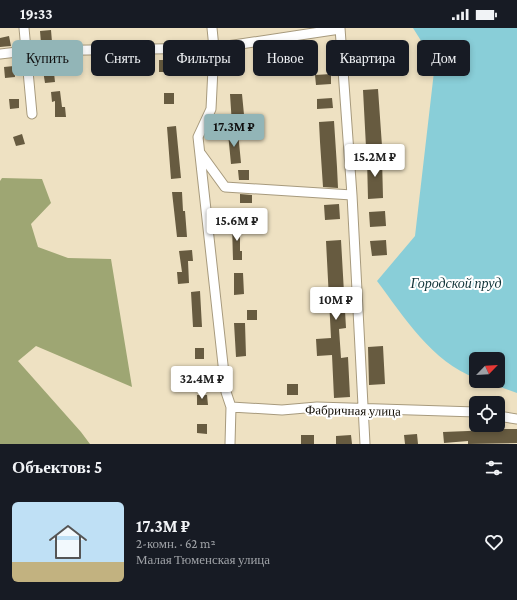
<!DOCTYPE html>
<html lang="ru">
<head>
<meta charset="utf-8">
<style>
	body { margin:0; font-family:"Crimson Pro",serif; background:#242831; color:#f1f3f6; height:100vh; display:flex; flex-direction:column; font-size:15px; white-space:nowrap }
	* { box-sizing:border-box; margin:0 }
	p { font-size:13px; color:#9ea1a6 }
	.icon { flex:none; width:22px; height:22px; fill:none; stroke:currentColor; stroke-width:2; stroke-linecap:round; stroke-linejoin:round }
	.map { position:relative; height:416px; overflow:hidden }
	.details { display:flex; flex-direction:column; background:#171b24; flex:1 }
	.details>* { flex:none }
	.banner { position:absolute; left:12px; top:12px; width:493px; height:36px; display:flex; gap:8px }
	.needle { width:26px; rotate:65deg }
	.buttons { position:absolute; left:469px; top:324px; display:grid; gap:8px }
	.buttons a { display:grid; place-items:center; width:36px; height:36px; border-radius:6px; background:#171b24; box-shadow:0 2px 6px #0003; font-size:20px }
	.price { position:absolute; translate:-50% -34px; padding:0 9px; border-radius:4px; background:#fff; color:#222; font-size:13px; line-height:26px; filter:drop-shadow(0 1px 2px #0008) }
	.price::after { content:''; position:absolute; left:50%; top:24px; width:12px; height:9px; margin-left:-6px; background:inherit; clip-path:polygon(0 0,100% 0,50% 100%) }
	.price.selected { background:#92b5b7; color:#111 }
	ul { padding:0; list-style:none }
	li { display:flex; align-items:center; gap:12px; height:100px; padding:0 12px }
	li span { display:grid; place-items:center; flex:none; width:112px; height:80px; border-radius:6px; color:#555 }
	li>.icon { margin-inline-start:auto }
	span .icon { width:48px; height:48px; fill:#fffc; stroke-width:1 }
	li b { font-size:17px }
	h2 { display:flex; justify-content:space-between; align-items:center; height:48px; padding:0 12px; font-size:17px }
	.pill { padding:0 14px; border-radius:6px; background:#171b24; box-shadow:0 2px 6px #0003; font-size:14px; line-height:36px }
	.pill.selected { background:#92b5b7; color:#111 }
	.status { display:flex; justify-content:space-between; align-items:center; height:28px; padding:0 20px; background:#171b24; direction:ltr }
	.status svg { height:11px; fill:currentColor }
	.map>svg:first-child { display:block }
	.forest { fill:#9ea673 }
	.water { fill:#89ced8 }
	.building { fill:#675b40 }
	.lines { fill:none; stroke-linecap:round; stroke-linejoin:round }
	.minor-casing { stroke:#a79a7d; stroke-width:11 }
	.minor { stroke:#fff; stroke-width:9 }
	.labels { text-anchor:middle; stroke-width:4; stroke-linejoin:round; paint-order:stroke }
	.street-label { font-size:13px; fill:#120d04; stroke:#fff }
	.water-label { font-size:14px; font-style:italic; fill:#113439; stroke:#fff }
</style>
</head>
<body>
<div class="status"><b>19:33</b><svg viewBox="0 0 49 12"><path d="M0 12V9h3v3zM5 12V6h3v6zM10 12V3h3v9zM15 12V0h3v12zM26 1h20v11H26zM47 4h2v5h-2z"/></svg></div>
<div class="map">
<svg width="517" height="416" viewBox="0 0 517 416">
	<rect width="100%" height="100%" fill="#eee1c2"/>
	<!-- forest -->
	<path class="forest" d="M2,150l40,1 9,24 -20,21 7,23 30,11 43,1 21,128 -96,-41 -18,15 63,71 9,12h-90v-263z"/>
	<!-- water -->
	<path class="water" d="M413,0h104v365l-33,-12h14v-22h-22v19c-44,-16 -72,-61 -99,-97l38,-45 20,-173z"/>
	<!-- building -->
	<path class="building" d="M51,2l1,12 -11,1 -1,-12z
		M9,8l2,10 -11,1v-9z
		M374,13l2,31 -15,1 -3,-31z
		M106,28h10v9h-10z
		M130,28h9v8l-9,1z
		M50,29l1,16h3l1,9 -10,1 -4,-25z
		M225,31h12l1,13 -12,1z
		M159,32h11v12h-11z
		M14,38l1,11 -10,1 -1,-11z
		M331,46v10l-15,1 -1,-10z
		M378,61l4,57 -16,1 -3,-57z
		M60,63l2,16h3l1,10h-11v-16l-3,1 -1,-10z
		M164,65h10v11h-10z
		M230,66h12l3,31h-13z
		M332,70l1,10 -16,1v-10z
		M9,71h10v9l-9,1z
		M334,93l3,46 1,21 -15,-1 -3,-45 -1,-20z
		M176,98l5,52 -10,1 -4,-52z
		M238,104l3,31 -10,1 -3,-31z
		M22,106l3,10 -9,2 -3,-9z
		M382,130l1,40 -15,1 -1,-40z
		M238,142h11v10h-10z
		M172,164h10l1,19h2l2,26h-10z
		M240,166l12,1v8h-12z
		M339,176l1,15 -15,1 -1,-15z
		M385,183l1,15 -16,1 -1,-15z
		M232,197h11v9h-3v17h2v9h-9z
		M341,212l5,88 -7,1 2,29 7,-1 2,40 -16,1 -2,-43 -15,1 -1,-17 15,-1 -5,-97z
		M386,212l1,15 -15,1 -2,-15z
		M192,222l1,11h-5l1,22 -11,1 -1,-12h5l-3,-21z
		M234,245h9l1,21 -10,1z
		M200,263l2,36h-9l-2,-35z
		M247,282h10v10h-10z
		M234,295h11l1,33 -10,1z
		M383,318l2,38 -16,1 -1,-38z
		M195,320h9v11h-9z
		M195,343h10v11l-10,-1z
		M287,356h11v11h-11z
		M197,367h10l1,10h-11z
		M197,396h10v10l-10,-1z
		M493,401h24v14l-49,1v-3l-24,2 -1,-11 50,-2z
		M417,406l1,10h-13l-1,-9z
		M301,407h13v9h-13z
		M351,407l1,9h-16v-8z"/>
	<g class="lines">
		<defs>
			<path id="minor" d="M24,0l8,86
				M212,0l2,20 -3,61 -13,28 28,255 5,15 -1,37
				M340,0l12,167 13,249
				M0,26l26,-3 188,-3 126,-19
				M201,126l24,33 127,8
				M231,379l51,3 35,-3 159,5
				M498,388l19,3"/>
		</defs>
		<!-- minor casing -->
		<use href="#minor" class="minor-casing"/>
		<!-- minor -->
		<use href="#minor" class="minor"/>
	</g>
	<g class="labels">
		<!-- street labels -->
		<g class="street-label">
			<text transform="translate(353 382) rotate(1)" y="5">Фабричная улица</text>
		</g>
		<!-- water labels -->
		<g class="water-label">
			<text x="456" y="260">Городской пруд</text>
		</g>
	</g>
</svg>
<div class="buttons">
<a><svg class="needle" viewBox="-14 -14 28 28"><path d="M0-13l5 13h-10z" fill="#e53935"/><path d="M0 13l5-13h-10z" fill="#9ea1a6"/></svg></a>
<a><svg class="icon" aria-label="locate" viewBox="0 0 24 24"><circle cx="12" cy="12" r="6"/><path d="M12 2v4M12 18v4M2 12h4M18 12h4"/></svg></a>
</div>
<b class="price selected" style="left:234px;top:120px">17.3M ₽</b>
<b class="price" style="left:375px;top:150px">15.2M ₽</b>
<b class="price" style="left:237px;top:214px">15.6M ₽</b>
<b class="price" style="left:336px;top:293px">10M ₽</b>
<b class="price" style="left:202px;top:372px">32.4M ₽</b>
<div class="banner">
<a class="pill selected">Купить</a>
<a class="pill">Снять</a>
<a class="pill">Фильтры</a>
<a class="pill">Новое</a>
<a class="pill">Квартира</a>
<a class="pill">Дом</a>
</div>
</div>
<section class="details">
<h2>Объектов: 5<svg class="icon" aria-label="filters" viewBox="0 0 24 24"><path d="M4 7h16M4 17h16"/><circle cx="9" cy="7" r="2"/><circle cx="15" cy="17" r="2"/></svg></h2>
<ul>
<li><span style="background:linear-gradient(#bfe0f5 75%,#c2b280 0)"><svg class="icon" aria-label="home" viewBox="0 0 24 24"><path d="M3 11l9-7 9 7M6 9v11h12V9"/></svg></span><div><b>17.3M ₽</b><p>2-комн. · 62 m²</p><p>Малая Тюменская улица</p></div><svg class="icon" aria-label="heart" viewBox="0 0 24 24"><path d="M12 20l-8-8c-3-5 5-10 8-4 3-6 11-1 8 4z"/></svg></li>
</ul>
</section>
</body>
</html>
